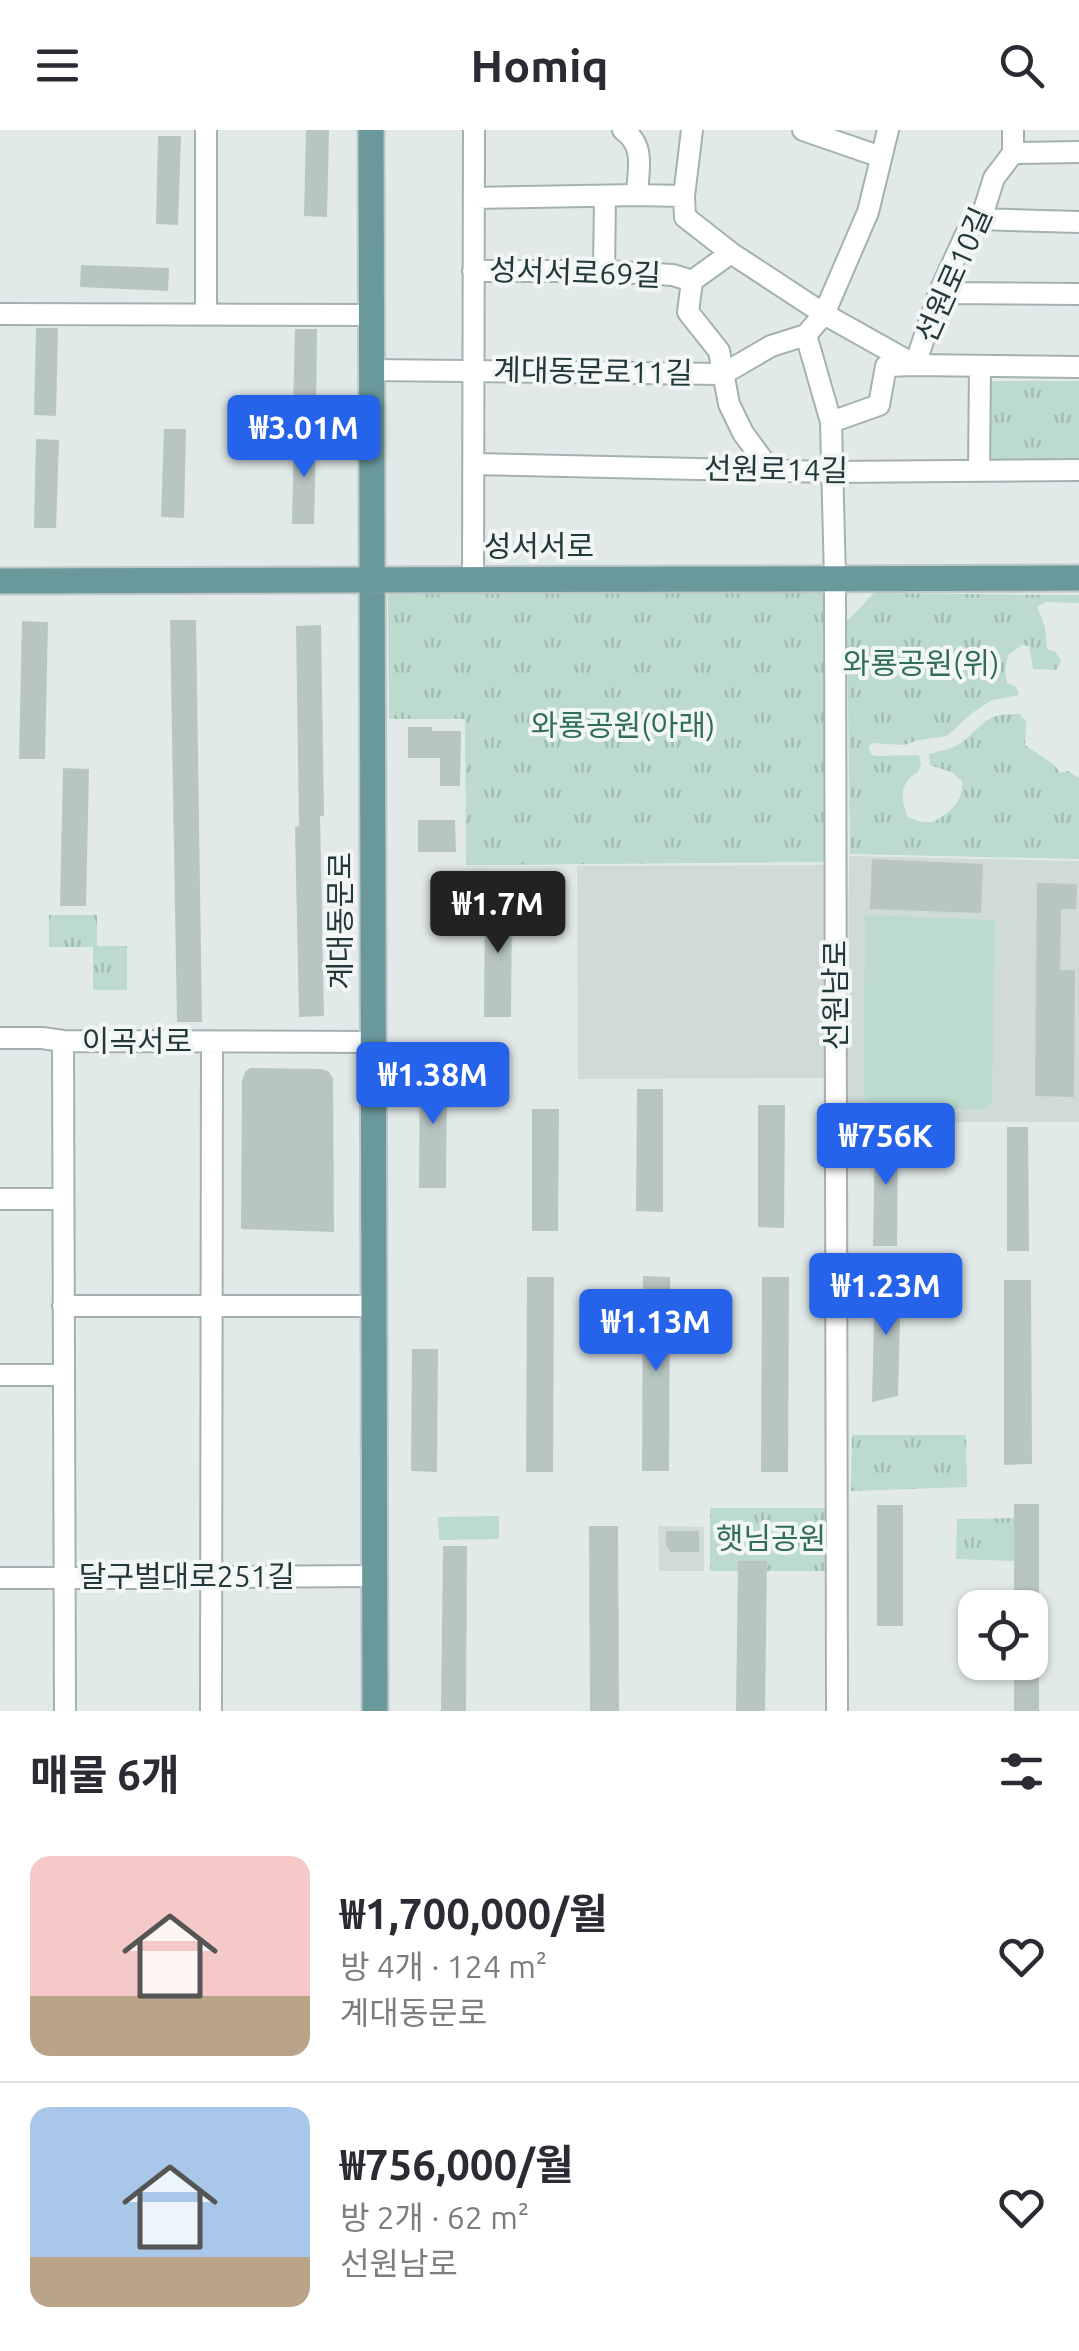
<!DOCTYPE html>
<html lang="ko">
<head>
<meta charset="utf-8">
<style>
	body { margin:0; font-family:Ubuntu,"Noto Sans KR",sans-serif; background:#f2f2f3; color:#2b2b33; height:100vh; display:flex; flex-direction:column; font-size:38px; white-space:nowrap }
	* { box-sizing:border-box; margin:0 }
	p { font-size:32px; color:#7c7c81 }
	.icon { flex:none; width:55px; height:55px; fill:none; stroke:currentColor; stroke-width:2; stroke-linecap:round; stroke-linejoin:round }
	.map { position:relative; height:1581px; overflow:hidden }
	.side { display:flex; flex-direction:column; background:#fff; flex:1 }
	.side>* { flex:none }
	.tools { position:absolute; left:958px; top:1460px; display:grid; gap:20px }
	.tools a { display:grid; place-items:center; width:90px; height:90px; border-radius:20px; background:#fff; box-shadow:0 2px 8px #0004; font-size:50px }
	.price { position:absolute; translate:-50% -85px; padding:0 22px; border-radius:10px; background:#2563eb; color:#fff; font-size:32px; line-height:65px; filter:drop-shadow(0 2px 5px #0008) }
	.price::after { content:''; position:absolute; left:50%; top:60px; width:30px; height:22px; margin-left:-15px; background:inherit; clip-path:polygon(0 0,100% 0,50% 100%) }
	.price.current { background:#222; color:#fff }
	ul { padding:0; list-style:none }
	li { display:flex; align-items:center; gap:30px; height:250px; padding:0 30px }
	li+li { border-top:2px solid #e1e1e2 }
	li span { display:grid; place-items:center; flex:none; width:280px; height:200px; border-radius:20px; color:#555 }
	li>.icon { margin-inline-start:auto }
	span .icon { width:120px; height:120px; fill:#fffc; stroke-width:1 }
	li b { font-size:42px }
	h2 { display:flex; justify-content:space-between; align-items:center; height:120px; padding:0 30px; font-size:42px }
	header { display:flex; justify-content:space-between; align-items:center; height:130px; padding:0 30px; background:#fff; font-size:45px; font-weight:700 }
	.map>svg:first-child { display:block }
	.built { fill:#d0dad9 }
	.park { fill:url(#park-tufts) }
	.garden { fill:#bcdace }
	.building { fill:#b7c5c3 }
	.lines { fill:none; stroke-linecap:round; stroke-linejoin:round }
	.minor-casing { stroke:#a4b1b1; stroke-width:24 }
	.major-casing { stroke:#c1c7c8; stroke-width:29 }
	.minor { stroke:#fff; stroke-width:20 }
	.major { stroke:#6a999c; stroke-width:25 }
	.labels { text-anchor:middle; stroke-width:8; stroke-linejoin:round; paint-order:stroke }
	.street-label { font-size:30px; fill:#23383a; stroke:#f2f7f6 }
	.park-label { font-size:30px; fill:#316d5c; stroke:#f2f7f6 }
</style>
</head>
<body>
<header><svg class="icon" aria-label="menu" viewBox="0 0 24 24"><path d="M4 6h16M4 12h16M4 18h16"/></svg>Homiq<svg class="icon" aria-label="search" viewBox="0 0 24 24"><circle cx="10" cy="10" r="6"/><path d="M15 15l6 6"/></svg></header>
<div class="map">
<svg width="1079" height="1581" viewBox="0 0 1079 1581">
	<defs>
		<pattern id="park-tufts" width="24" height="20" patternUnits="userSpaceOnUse" patternTransform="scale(2.5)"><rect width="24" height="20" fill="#bcdace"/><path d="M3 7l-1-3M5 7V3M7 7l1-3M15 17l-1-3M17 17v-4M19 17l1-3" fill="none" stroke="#a1bcb2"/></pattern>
	</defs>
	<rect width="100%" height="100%" fill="#e1eae9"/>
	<!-- built -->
	<path class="built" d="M849,726l230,5v261h-231z
		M827,735l1,213 -250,1 -1,-213z
		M658,1396l46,1v44h-45z"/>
	<!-- park -->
	<path class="park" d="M985,251h94v80h-94z
		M826,454l2,278 -362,3 -1,-146h-76l-1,-125z
		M874,463l205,2v8l-33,-1 -9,5 8,20 2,22 9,3 5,9 -5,9 -23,-1 -4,-23 -7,-1 -14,10 -3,14 2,14 9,4 3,8 -27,5 -20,13 -25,23 -28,4 -15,5 -33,-2 -2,5 2,7 6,1 42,-1 2,9 -3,8c-19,11 -18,26 -10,45l13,5h12c16,-8 31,-21 29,-41l-11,-9 -21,-7 -1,-11c10,-3 24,-5 32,-11 25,-19 22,-30 59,-29l6,8 -1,23 28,19 7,9 8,-2 11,7v81l-229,-5 -3,-233z
		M49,785h48v31h30v44h-34v-43h-44z
		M852,1305h114l1,52 -116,4z
		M710,1378h122v63h-122z
		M1015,1388l-1,43 -58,-2 1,-40z"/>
	<!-- garden -->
	<path class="garden" d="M865,785l130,5 -3,183 -9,6 -110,-1 -9,-11z
		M499,1386v23l-60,1 -1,-23z"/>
	<!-- building -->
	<path class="building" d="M306,0h23l-2,87 -23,-1z
		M158,6h23l-3,89 -22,-1z
		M81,135l88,3 -1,23 -88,-4z
		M36,198h22l-2,88 -22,-1z
		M295,199h22l-1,81 -23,-1z
		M164,299h22l-2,89 -23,-1z
		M294,305l22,1 -2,88h-22z
		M36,309l23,1 -3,88h-22z
		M170,490h26l6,402h-25z
		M22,491l26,1 -3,137h-26z
		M321,495l3,191h-4l4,200 -25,1 -4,-190 4,-1 -3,-200z
		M408,597h24v4h29l-1,55h-20v-28h-32z
		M63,638l26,1 -3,137h-26z
		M418,690h37l1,32h-38z
		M872,729l111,5 -2,49 -111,-4z
		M1037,753l40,1 -1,25h-15l-1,61h15l-1,127 -39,-1z
		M485,764h27l-1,123h-27z
		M420,936h27l-1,122h-27z
		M250,938l72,1 6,2 5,7 1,154 -93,-3 1,-148 3,-9z
		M637,959h26v123l-27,-1z
		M758,975h27l-1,123 -26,-1z
		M532,979h27l-1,122h-26z
		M1007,997h21l1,124h-22z
		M875,999l23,1 -1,116h-24z
		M643,1146l27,1 -1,194h-27z
		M875,1146l26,1 -3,119 -26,6z
		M527,1147h27l-1,195h-27z
		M762,1147h27l-1,195h-27z
		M1004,1150h27l1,184 -28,1z
		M412,1219h26l-1,123 -26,-1z
		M1014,1374h25v104h-25z
		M877,1375h26v121h-26z
		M589,1396h29l1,185h-29z
		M666,1401h33v21h-29l-4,-7z
		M443,1416h24l-1,165h-25z
		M738,1431h29l-2,150h-29z
		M1014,1532h25v49h-25z"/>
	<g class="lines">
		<defs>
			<path id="minor" d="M206,0v184
				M623,0c23,16 15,39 14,65
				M692,0l-8,66 1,21 46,36 93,61 91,51 164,2
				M803,0l78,27
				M1013,23l66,-1
				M474,68l163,-3 47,1
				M977,89l102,3
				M473,141h131l69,4 19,6
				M604,141l1,-74
				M692,151l-4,31 31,39 10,53 14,29 28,38
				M692,151l39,-28
				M939,163l140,1
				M0,184l371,1
				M371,240l352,4 48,-28 35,-11
				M831,292l48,-17 7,-39 29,-1 24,-72 28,-61 16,-19 11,-35 19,-25v-23
				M474,334l358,8 247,-2
				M979,341l1,-105
				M473,450l1,-450
				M0,908h42l21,3 311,1
				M63,911l2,670
				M0,1069h63
				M63,1176h311
				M0,1245h63
				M0,1448l375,-2
				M211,1581l1,-669
				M837,1581l-2,-1132 -4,-157 -25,-87 18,-21 44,-102 20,-82"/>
			<path id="major" d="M371,0l4,1581
				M0,451l1079,-3"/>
		</defs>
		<!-- minor casing -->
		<use href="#minor" class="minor-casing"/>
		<!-- major casing -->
		<use href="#major" class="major-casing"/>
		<!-- minor -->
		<use href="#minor" class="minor"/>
		<!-- major -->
		<use href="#major" class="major"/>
	</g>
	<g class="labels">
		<!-- street labels -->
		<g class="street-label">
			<text transform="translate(575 143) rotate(2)" y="10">성서서로69길</text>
			<text transform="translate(954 145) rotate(-66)" y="10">선원로10길</text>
			<text transform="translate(593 242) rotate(1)" y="10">계대동문로11길</text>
			<text transform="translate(776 340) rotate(1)" y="10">선원로14길</text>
			<text x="539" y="427">성서서로</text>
			<text transform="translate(341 791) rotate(-90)" y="10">계대동문로</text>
			<text transform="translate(836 865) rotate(-90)" y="10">선원남로</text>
			<text x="137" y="922">이곡서로</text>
			<text x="187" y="1457">달구벌대로251길</text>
		</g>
		<!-- park labels -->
		<g class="park-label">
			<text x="921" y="544">와룡공원(위)</text>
			<text x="623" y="606">와룡공원(아래)</text>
			<text x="771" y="1419">햇님공원</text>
		</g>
	</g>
</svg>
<div class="tools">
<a><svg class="icon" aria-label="locate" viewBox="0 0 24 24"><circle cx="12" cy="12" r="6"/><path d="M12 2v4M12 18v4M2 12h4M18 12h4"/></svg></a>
</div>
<b class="price" style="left:304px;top:350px">₩3.01M</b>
<b class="price current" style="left:498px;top:826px">₩1.7M</b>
<b class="price" style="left:433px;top:997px">₩1.38M</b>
<b class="price" style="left:886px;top:1058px">₩756K</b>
<b class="price" style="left:886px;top:1208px">₩1.23M</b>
<b class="price" style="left:656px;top:1244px">₩1.13M</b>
</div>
<section class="side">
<h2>매물 6개<svg class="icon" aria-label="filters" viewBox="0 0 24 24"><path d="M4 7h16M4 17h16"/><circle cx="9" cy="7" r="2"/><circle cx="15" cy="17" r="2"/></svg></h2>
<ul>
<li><span style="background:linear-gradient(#f6c9c9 70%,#b9a48a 0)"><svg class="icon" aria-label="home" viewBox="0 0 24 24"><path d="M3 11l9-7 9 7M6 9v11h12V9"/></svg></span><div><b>₩1,700,000/월</b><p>방 4개 · 124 m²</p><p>계대동문로</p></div><svg class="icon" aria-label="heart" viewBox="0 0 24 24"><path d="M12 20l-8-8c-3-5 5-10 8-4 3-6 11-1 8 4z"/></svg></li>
<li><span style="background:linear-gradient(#a9c7e8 75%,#b9a48a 0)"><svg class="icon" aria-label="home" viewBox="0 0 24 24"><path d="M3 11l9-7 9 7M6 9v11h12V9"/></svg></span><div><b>₩756,000/월</b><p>방 2개 · 62 m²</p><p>선원남로</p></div><svg class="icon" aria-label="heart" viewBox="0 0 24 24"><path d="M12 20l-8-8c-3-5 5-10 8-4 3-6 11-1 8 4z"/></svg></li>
</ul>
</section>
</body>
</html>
